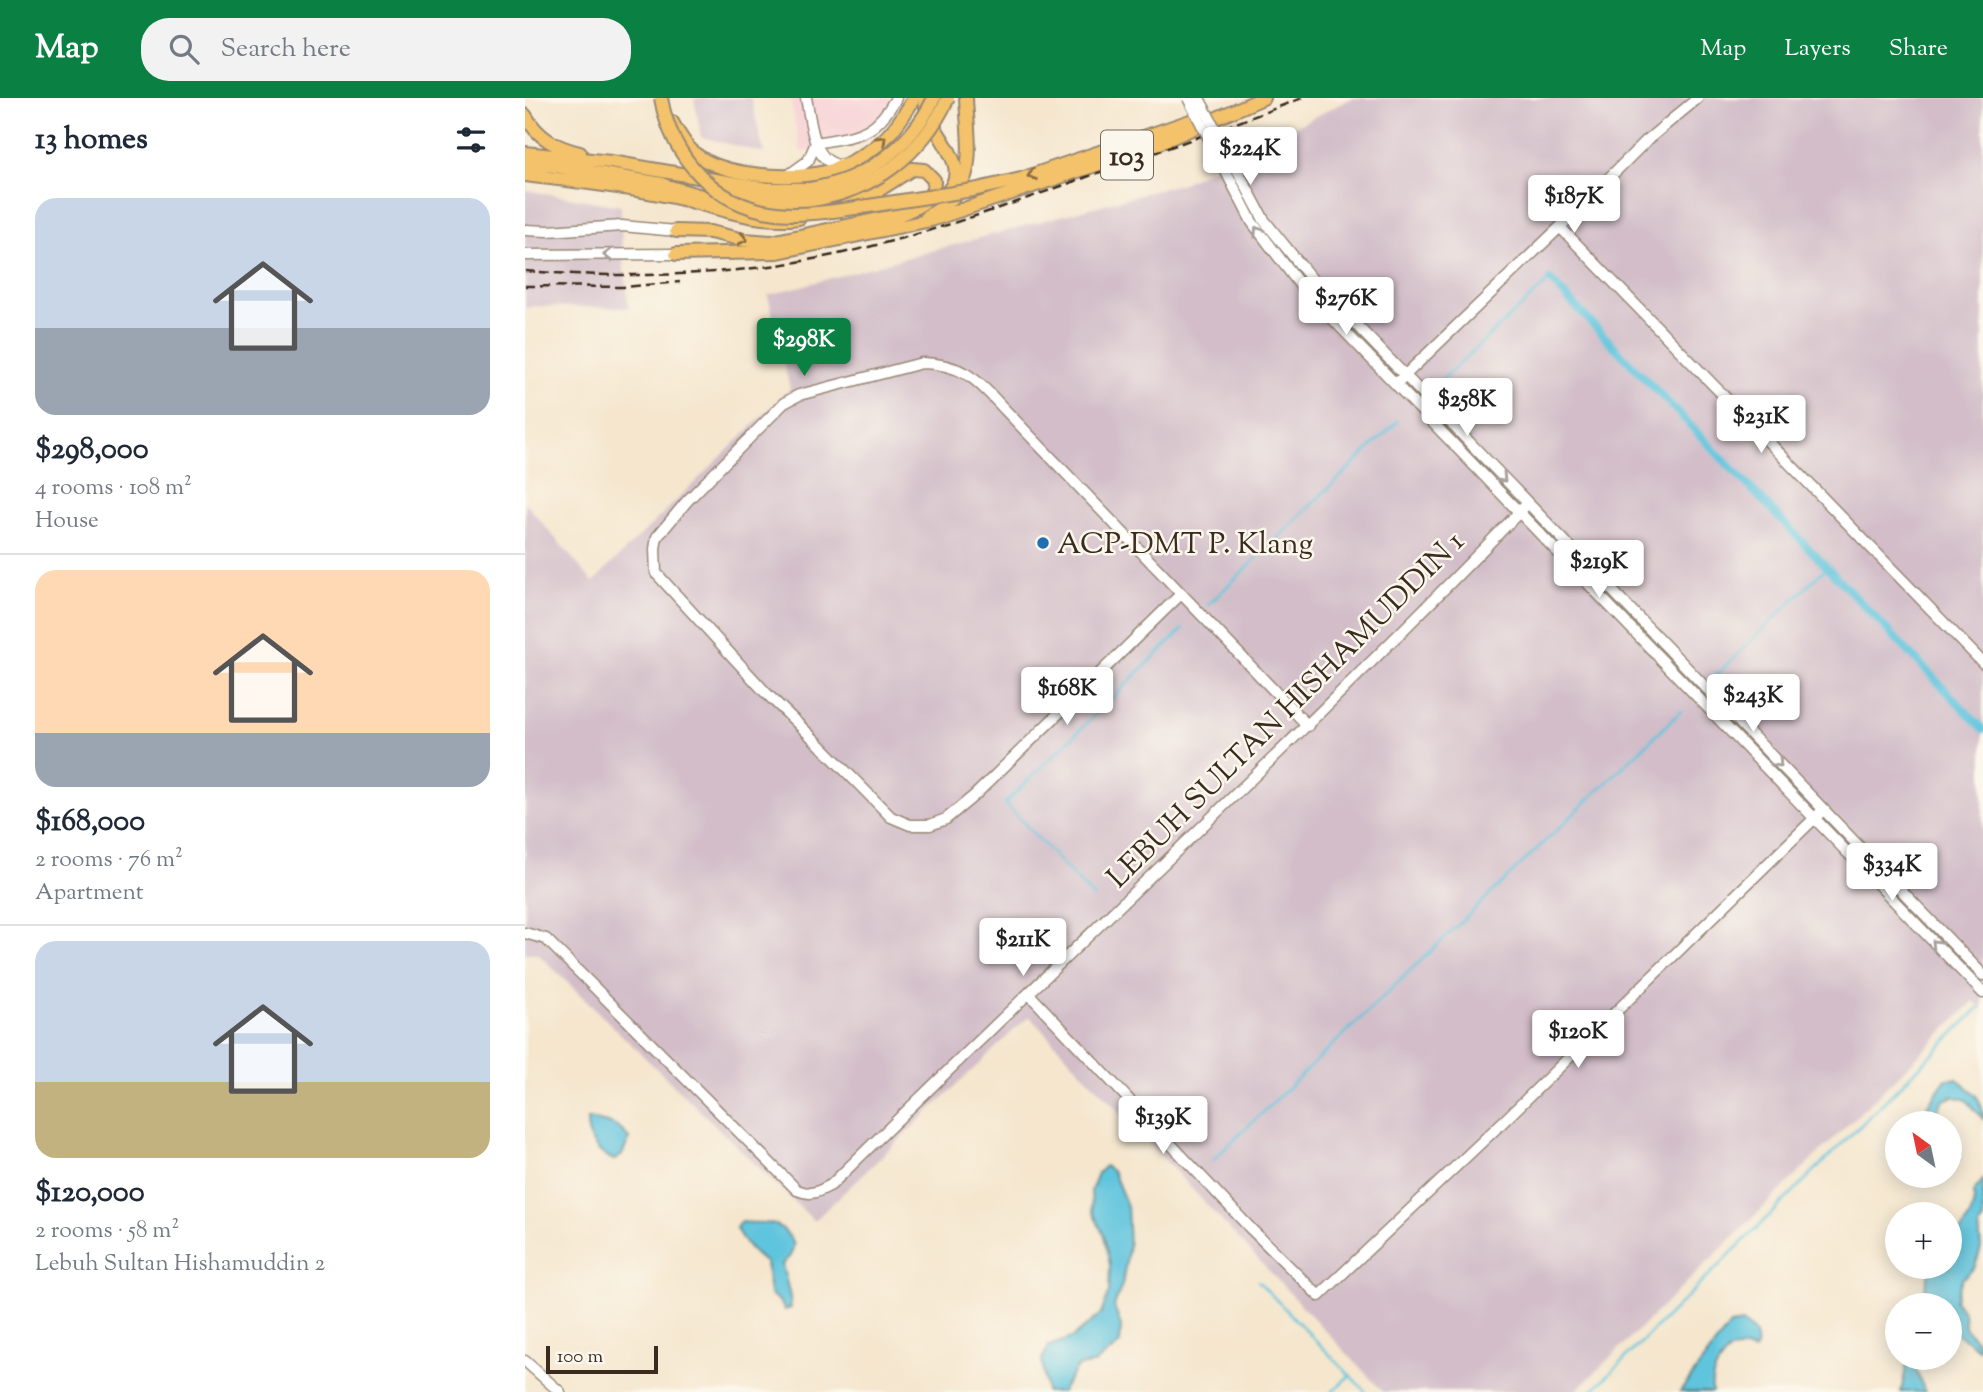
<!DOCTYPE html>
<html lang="en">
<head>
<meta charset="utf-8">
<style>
	body { margin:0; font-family:"Sorts Mill Goudy",serif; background:#f2f2f3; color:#1f2937; height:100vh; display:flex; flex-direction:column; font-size:26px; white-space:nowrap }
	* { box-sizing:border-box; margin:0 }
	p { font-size:23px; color:#747a83 }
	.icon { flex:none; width:38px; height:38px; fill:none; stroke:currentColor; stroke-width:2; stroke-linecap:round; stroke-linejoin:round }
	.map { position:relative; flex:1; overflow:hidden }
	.panel { display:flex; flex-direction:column; background:#fff; width:525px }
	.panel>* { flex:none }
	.needle { width:46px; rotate:327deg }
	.tools { position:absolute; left:1360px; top:1013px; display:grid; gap:14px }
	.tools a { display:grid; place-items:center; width:77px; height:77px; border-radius:50%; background:#fff; box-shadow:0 4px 18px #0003; font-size:35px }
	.scale { position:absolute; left:21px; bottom:18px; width:112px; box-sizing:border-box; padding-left:7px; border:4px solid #3b2a1e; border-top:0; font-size:19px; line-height:24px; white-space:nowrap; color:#3b2a1e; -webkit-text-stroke:5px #fbf7ec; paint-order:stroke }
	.price { position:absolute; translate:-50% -60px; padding:0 16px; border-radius:7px; background:#fff; color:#222; font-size:23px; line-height:46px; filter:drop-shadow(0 2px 4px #0008) }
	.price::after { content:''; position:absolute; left:50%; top:42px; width:21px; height:16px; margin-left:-10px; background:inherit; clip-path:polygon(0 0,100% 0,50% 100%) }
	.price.selected { background:#0b8043; color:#fff }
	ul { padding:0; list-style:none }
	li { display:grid; align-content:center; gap:14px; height:371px; padding:0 35px }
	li+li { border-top:2px solid #e0e1e3 }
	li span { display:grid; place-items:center; height:217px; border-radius:21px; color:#555 }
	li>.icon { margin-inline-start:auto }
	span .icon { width:126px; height:126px; fill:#fffc; stroke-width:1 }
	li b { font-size:30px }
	h2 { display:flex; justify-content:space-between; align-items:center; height:84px; padding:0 35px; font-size:30px }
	header { display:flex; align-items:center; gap:42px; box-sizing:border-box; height:98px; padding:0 35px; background:#0b8043; color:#fff }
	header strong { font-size:33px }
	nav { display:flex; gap:38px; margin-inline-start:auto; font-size:24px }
	.search { width:490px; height:63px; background:#f2f2f3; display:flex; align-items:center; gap:18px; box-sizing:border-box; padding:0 24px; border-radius:28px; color:#747a83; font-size:26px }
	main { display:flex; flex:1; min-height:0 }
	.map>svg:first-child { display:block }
	.built { fill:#f7cfd4 }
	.industrial { fill:#d2bdc8 }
	.water { fill:#5fc4dd; stroke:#4d777e; stroke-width:2 }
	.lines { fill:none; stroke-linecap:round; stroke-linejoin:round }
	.stream { stroke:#5fc4dd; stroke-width:2.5 }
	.canal { stroke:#5fc4dd; stroke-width:8 }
	.minor-casing { stroke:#988876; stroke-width:13 }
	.major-casing { stroke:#988876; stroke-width:16 }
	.minor { stroke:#fff; stroke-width:10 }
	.major { stroke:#f3c26a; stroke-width:12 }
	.rail { stroke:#3b2a1e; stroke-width:2.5; stroke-dasharray:10 5; stroke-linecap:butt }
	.minor-bridge-casing { stroke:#988876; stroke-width:13; stroke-linecap:butt }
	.major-bridge-casing { stroke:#988876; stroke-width:16; stroke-linecap:butt }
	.minor-bridge { stroke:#fff; stroke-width:10 }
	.major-bridge { stroke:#f3c26a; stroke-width:12 }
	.oneway { stroke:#8e6e40 }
	.oneway2 { stroke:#a79f9a }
	.poi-dot { fill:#1f6fb2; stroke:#fbf7ec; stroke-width:2.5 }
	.labels { text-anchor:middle; stroke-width:5; stroke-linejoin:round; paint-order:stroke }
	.shield { fill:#fbf7ec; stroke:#75685c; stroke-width:2 }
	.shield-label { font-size:28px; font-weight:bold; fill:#3b2a1e }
	.poi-label { font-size:30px; fill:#3b2a1e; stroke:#fbf7ec; text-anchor:start }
	.street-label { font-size:30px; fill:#3b2a1e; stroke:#fbf7ec }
</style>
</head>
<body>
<header>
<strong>Map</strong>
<div class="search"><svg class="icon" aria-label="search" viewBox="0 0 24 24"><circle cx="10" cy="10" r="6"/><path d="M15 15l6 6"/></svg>Search here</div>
<nav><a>Map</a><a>Layers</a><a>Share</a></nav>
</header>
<main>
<section class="panel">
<h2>13 homes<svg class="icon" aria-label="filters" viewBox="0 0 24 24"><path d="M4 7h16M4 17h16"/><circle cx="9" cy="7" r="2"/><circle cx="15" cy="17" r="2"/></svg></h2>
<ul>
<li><span style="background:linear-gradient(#c9d6e8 60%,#9aa5b1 0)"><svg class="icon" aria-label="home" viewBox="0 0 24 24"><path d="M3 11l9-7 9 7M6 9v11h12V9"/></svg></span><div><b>$298,000</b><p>4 rooms · 108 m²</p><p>House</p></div></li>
<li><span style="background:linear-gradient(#ffd9b3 75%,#9aa5b1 0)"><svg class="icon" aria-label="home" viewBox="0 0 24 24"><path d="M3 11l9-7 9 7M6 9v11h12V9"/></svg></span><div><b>$168,000</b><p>2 rooms · 76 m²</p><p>Apartment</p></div></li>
<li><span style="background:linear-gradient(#c9d6e8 65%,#c2b280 0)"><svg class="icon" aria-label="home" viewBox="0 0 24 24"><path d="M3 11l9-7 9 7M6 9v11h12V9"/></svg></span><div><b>$120,000</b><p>2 rooms · 58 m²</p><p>Lebuh Sultan Hishamuddin 2</p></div></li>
</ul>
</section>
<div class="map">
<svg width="1458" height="1294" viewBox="0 0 1458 1294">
	<rect width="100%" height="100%" fill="#fbf7ec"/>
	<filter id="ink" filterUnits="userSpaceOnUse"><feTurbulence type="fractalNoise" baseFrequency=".0143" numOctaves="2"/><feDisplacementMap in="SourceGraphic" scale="14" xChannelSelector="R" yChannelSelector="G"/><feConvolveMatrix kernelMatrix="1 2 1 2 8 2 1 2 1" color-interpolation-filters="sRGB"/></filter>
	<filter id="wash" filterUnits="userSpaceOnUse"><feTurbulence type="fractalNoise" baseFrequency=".00686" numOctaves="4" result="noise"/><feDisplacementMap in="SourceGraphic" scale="28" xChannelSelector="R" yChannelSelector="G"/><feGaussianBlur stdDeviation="1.57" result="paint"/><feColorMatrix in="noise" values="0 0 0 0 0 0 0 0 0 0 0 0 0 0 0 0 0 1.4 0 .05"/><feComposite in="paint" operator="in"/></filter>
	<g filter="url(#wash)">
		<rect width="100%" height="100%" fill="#f5e6cd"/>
		<!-- built -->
		<path class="built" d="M265,0h113l-7,16 -33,30 -62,8z"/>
		<!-- industrial -->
		<path class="industrial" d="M169,0h57l13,55 -63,-16z
			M827,0h631v912l-9,-9 -399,391h-192l-354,-376 -215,205 -276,-267 -13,-1v-450l68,79 197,-193 -22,-94 415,-112z
			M0,92l96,16 1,49 7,53 -95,-2 -9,2z"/>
		<!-- water -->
		<path class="water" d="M1421,981h11c16,12 26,19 26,40l-16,-19 -14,-4 -11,5 -9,22h-18z
			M62,1021c17,3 32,4 42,20l-7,16 -7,5c-18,-5 -29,-23 -28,-41z
			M580,1068l8,6 14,34 2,39 -7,40 -8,21 7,21 -1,17 -25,19 -18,4 -16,25h-15l-4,-33 7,-13 23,-8 29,-24 8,-22 1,-27 -6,-29 -12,-26 -1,-19 7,-18z
			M1458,1082v40l-4,6 2,22 -6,19 -13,12 -7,21 9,13 1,14 14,18 -1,4 -10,-8 -18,-10 -1,-25 -28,-1 9,-38h19l1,-22c14,-17 26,-32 24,-54z
			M215,1124c27,3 40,-6 54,23l-4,11 -8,8c3,14 9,30 9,44l-6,2 -6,-9 -9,-7 -4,-31c-13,-10 -22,-19 -30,-35z
			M1218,1225c11,7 16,15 12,28l-11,-3 -14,2c-12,13 -20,24 -18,42h-32l50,-67z
			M1383,1260h11l-3,12 9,22h-24z"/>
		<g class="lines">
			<!-- stream -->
			<path class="stream" d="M911,287l114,-105
				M683,507l190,-184
				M1186,582l116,-113
				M569,800l-89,-95 178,-174
				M688,1062l468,-449
				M733,1183l108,111
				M807,1294l18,-17
				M1066,1294l389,-385"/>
			<!-- canal -->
			<path class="canal" d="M1025,182l433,449"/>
		</g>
	</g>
	<g filter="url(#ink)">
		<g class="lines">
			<defs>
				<path id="minor" d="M281,0c5,22 6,67 36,67
					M291,45c41,-8 58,-6 80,-45
					M265,76l18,-13 8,-18
					M1035,129l423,436
					M0,132l23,1 74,-5 54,5
					M0,157l151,-1
					M785,179l673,698
					M775,187l683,708
					M875,282l160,-153 86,-86 52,-43
					M656,496l-206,201 -29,24 -16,6h-20l-19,-8 -71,-72 -54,-52 -110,-120 -1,-24 2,-12 30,-36 97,-98 15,-8 123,-32c48,1 59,23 91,55l295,308
					M0,835l21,6 251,251c14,6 21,2 34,-5 231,-228 471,-447 696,-681
					M504,896l222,235 68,67 187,-177 317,-309
					M0,1263l35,31"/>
				<path id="major" d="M400,0c-1,35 57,68 16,100
					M0,17c13,23 30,32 55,38
					M147,24c6,11 13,23 22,31 29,24 96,27 131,19 16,-4 31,-12 44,-21 20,-12 34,-33 45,-53
					M0,55l86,9 156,27h43
					M0,66l30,2 107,18
					M0,77c48,6 96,11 143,21 45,9 85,28 131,22
					M131,85l56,16 31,7
					M448,92l48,-11 178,-61
					M200,96l55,7 32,-1
					M402,118c54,-25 41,-70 39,-118
					M151,133l34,1 34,8 27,2 127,-27c18,-7 37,-14 36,-35l-10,-10 -12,-1 -44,28 -27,9
					M151,156l102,-2 153,-32 219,-73 113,-49"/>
			</defs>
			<!-- minor casing -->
			<use href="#minor" class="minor-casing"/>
			<!-- major casing -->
			<use href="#major" class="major-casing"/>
			<!-- minor -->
			<use href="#minor" class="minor"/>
			<!-- major -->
			<use href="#major" class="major"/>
			<!-- rail -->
			<path class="rail" d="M0,173c78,6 160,6 238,-4 110,-14 216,-51 321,-89 73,-26 146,-52 218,-80
				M0,188l98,1 57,-5"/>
			<defs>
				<path id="minor-bridge" d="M663,0l64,124 48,63
					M674,0l65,122 46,57"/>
				<path id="major-bridge" d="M136,0c10,59 55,109 116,115 28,3 58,-2 85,-6 37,-6 74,-11 111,-17
					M285,91c55,-9 100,-41 124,-91
					M287,102c61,-9 110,-45 136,-102"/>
			</defs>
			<!-- minor-bridge casing -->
			<use href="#minor-bridge" class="minor-bridge-casing"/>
			<!-- major-bridge casing -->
			<use href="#major-bridge" class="major-bridge-casing"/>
			<!-- minor-bridge -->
			<use href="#minor-bridge" class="minor-bridge"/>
			<!-- major-bridge -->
			<use href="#major-bridge" class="major-bridge"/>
		</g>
		<!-- one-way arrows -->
		<defs><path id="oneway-chevron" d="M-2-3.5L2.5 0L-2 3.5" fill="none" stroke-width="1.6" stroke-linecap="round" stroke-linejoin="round" transform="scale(1.75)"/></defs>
		<g class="oneway">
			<use href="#oneway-chevron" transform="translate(357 42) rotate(-44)"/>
			<use href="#oneway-chevron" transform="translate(507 77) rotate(162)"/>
			<use href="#oneway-chevron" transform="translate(218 141) rotate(13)"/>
		</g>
		<g class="oneway2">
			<use href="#oneway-chevron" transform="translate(733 133) rotate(-124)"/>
			<use href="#oneway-chevron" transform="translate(83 157) rotate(-179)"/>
			<use href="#oneway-chevron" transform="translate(977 380) rotate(46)"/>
			<use href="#oneway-chevron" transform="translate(1253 665) rotate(46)"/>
			<use href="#oneway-chevron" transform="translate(1411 846) rotate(-134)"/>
		</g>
	</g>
	<!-- markers -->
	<circle class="poi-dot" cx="518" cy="445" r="7"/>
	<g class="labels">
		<!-- shield labels -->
		<rect class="shield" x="576" y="32.5" width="52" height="49" rx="5"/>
		<g class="shield-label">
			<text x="602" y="67">103</text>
		</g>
		<!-- poi labels -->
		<g class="poi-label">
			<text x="532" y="455">ACP-DMT P. Klang</text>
		</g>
		<!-- street labels -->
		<g class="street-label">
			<text transform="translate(760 611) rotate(-45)" y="10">LEBUH SULTAN HISHAMUDDIN 1</text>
		</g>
	</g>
</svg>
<div class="tools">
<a><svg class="needle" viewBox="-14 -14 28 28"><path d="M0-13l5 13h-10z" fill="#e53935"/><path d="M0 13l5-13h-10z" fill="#747a83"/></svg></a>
<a>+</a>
<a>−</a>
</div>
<div class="scale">100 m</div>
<b class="price" style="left:725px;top:89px">$224K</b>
<b class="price" style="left:1049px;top:137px">$187K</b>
<b class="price" style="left:821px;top:239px">$276K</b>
<b class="price selected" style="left:279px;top:280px">$298K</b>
<b class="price" style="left:942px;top:340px">$258K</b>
<b class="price" style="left:1236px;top:357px">$231K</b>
<b class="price" style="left:1074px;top:502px">$219K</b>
<b class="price" style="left:542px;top:629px">$168K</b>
<b class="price" style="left:1228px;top:636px">$243K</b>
<b class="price" style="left:1367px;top:805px">$334K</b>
<b class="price" style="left:498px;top:880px">$211K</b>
<b class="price" style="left:1053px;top:972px">$120K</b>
<b class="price" style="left:638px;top:1058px">$139K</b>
</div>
</main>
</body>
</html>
